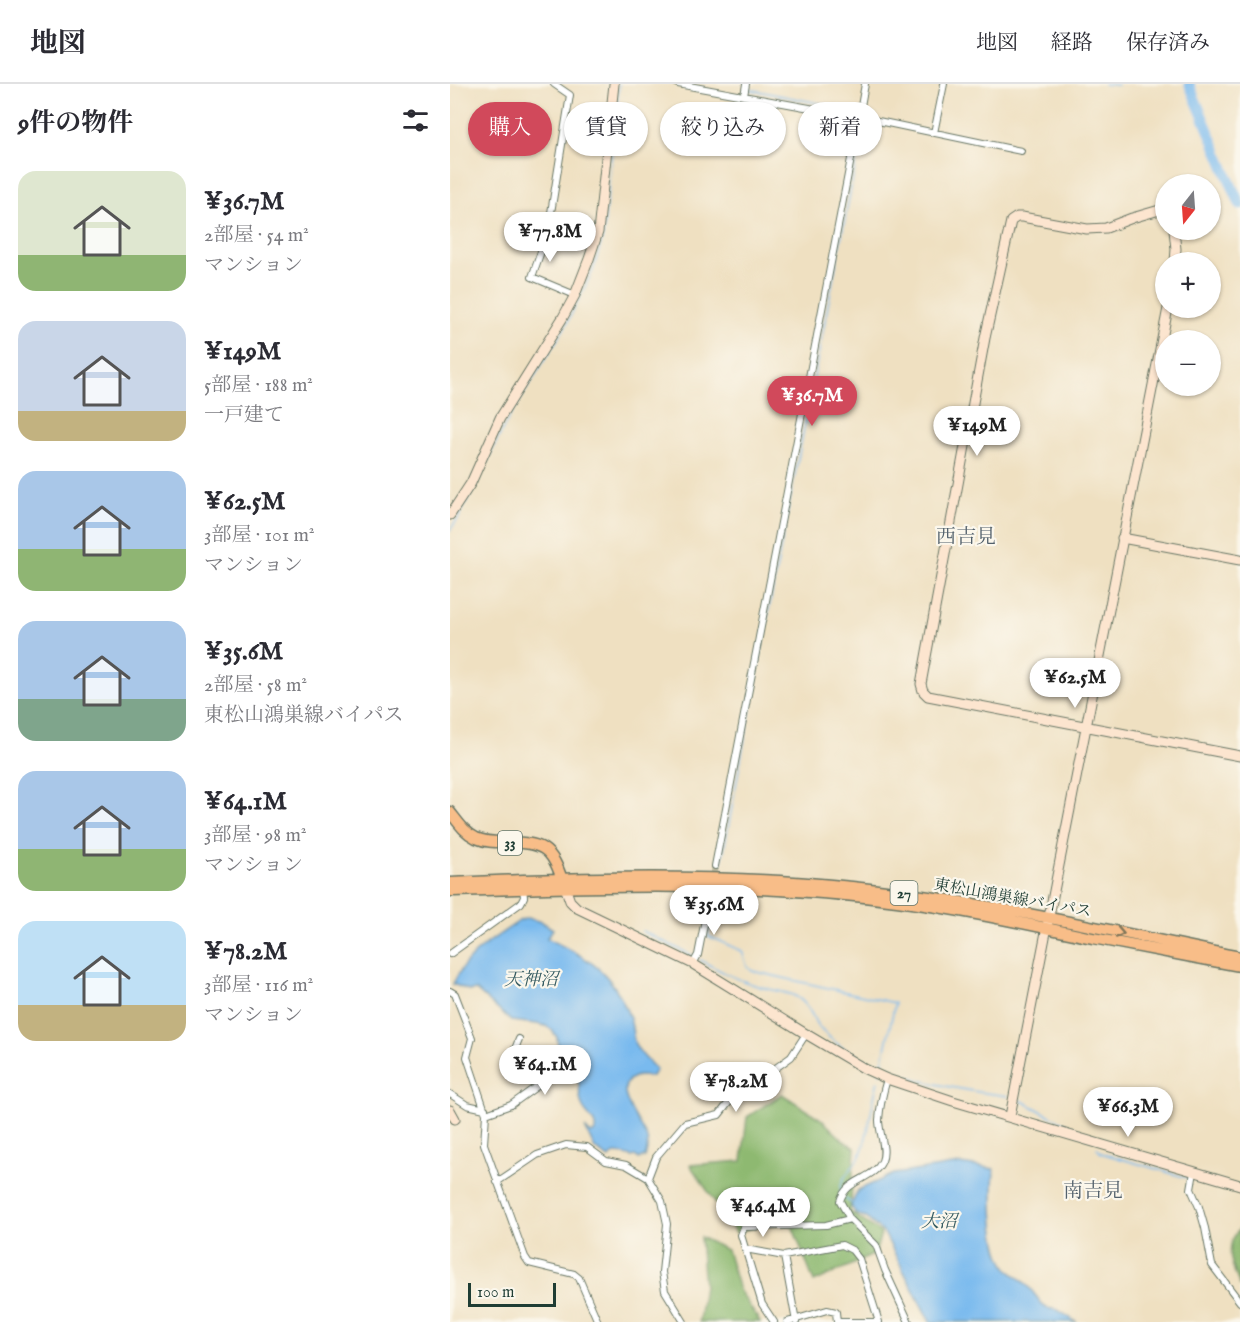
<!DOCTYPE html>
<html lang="ja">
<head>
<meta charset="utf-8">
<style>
	body { margin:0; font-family:"IM FELL English","Noto Serif JP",serif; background:#f7f7f7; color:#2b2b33; height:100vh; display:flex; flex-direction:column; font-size:22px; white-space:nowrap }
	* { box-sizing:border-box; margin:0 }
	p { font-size:20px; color:#7c7c81 }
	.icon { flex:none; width:33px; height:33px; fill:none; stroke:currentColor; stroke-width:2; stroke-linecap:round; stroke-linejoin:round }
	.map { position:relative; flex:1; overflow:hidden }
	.side { display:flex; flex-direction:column; background:#fff; width:450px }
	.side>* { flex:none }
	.top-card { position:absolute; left:18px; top:18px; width:570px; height:54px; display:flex; gap:12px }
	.needle { width:39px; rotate:197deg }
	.buttons { position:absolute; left:705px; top:90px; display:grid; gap:12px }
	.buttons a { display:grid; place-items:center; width:66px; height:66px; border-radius:50%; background:#fff; box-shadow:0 2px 4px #0004; font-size:30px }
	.scale { position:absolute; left:18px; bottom:15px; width:88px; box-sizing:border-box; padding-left:6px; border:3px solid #1f3d34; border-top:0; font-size:16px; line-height:21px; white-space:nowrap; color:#1f3d34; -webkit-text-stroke:4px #fbf7ec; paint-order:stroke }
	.price { position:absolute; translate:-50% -51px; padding:0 14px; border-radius:21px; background:#fff; color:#222; font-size:20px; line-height:39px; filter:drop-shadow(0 2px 3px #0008) }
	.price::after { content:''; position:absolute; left:50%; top:36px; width:18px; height:14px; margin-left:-9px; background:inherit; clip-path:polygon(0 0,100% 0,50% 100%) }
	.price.on { background:#d1495b; color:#fff }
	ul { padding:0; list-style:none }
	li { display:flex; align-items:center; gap:18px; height:150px; padding:0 18px }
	li span { display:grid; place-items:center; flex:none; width:168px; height:120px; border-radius:18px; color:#555 }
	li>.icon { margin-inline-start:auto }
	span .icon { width:72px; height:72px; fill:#fffc; stroke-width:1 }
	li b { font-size:26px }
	h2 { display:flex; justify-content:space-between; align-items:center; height:72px; padding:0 18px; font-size:26px }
	.pill { padding:0 21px; border-radius:27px; background:#fff; box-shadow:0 2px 4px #0004; font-size:21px; line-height:54px }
	.pill.on { background:#d1495b; color:#fff }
	header { display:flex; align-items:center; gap:36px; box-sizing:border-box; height:84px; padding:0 30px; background:#fff; border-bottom:2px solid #e1e1e2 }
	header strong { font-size:28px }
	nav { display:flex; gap:33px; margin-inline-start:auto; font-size:21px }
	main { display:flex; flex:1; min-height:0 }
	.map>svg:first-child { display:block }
	.forest { fill:#8eb971; stroke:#567b52; stroke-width:1.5 }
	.water { fill:#79baee; stroke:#4c7c91; stroke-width:1.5 }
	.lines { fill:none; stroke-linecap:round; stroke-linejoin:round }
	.stream { stroke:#79baee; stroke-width:1.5 }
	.river { stroke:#79baee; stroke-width:10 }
	.street-tunnel { stroke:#c5bfa5; stroke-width:6; stroke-dasharray:6 3; stroke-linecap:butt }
	.street-casing { stroke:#687665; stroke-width:8 }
	.secondary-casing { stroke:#687665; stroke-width:11 }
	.primary-casing { stroke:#687665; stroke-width:13 }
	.street { stroke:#fff; stroke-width:6 }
	.secondary { stroke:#fce5cf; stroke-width:9 }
	.primary { stroke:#f8bd88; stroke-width:10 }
	.oneway { stroke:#81775a }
	.labels { text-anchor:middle; stroke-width:4.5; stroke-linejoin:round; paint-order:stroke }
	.shield { fill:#fbf7ec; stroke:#61756b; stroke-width:1.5 }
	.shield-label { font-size:15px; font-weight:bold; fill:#1f3d34 }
	.street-label { font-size:16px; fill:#1f3d34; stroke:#fbf7ec }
	.water-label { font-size:18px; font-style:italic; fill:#365c62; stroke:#fbf7ec }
	.quarter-label { font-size:20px; fill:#53616c; stroke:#fbf7ec }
</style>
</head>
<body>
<header>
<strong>地図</strong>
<nav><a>地図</a><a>経路</a><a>保存済み</a></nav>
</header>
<main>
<section class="side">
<h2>9件の物件<svg class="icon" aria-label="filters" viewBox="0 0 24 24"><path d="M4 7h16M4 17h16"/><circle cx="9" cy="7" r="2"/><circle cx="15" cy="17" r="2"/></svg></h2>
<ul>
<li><span style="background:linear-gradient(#dfe7d0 70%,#8fb573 0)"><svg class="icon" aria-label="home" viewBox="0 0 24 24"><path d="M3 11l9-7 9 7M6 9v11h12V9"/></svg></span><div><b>¥36.7M</b><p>2部屋 · 54 m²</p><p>マンション</p></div></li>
<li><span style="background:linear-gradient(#c9d6e8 75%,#c2b280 0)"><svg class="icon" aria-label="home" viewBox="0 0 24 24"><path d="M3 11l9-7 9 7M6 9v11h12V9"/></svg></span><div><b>¥149M</b><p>5部屋 · 188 m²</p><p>一戸建て</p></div></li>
<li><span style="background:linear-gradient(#a9c7e8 65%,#8fb573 0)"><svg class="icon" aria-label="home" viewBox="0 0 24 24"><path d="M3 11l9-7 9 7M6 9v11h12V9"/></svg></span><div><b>¥62.5M</b><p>3部屋 · 101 m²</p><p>マンション</p></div></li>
<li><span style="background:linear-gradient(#a9c7e8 65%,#7fa58c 0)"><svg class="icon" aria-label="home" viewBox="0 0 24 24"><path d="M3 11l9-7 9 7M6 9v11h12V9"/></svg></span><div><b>¥35.6M</b><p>2部屋 · 58 m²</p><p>東松山鴻巣線バイパス</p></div></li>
<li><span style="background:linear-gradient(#a9c7e8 65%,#8fb573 0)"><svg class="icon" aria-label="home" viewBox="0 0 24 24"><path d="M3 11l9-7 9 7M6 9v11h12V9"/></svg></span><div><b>¥64.1M</b><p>3部屋 · 98 m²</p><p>マンション</p></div></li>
<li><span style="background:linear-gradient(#bfe0f5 70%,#c2b280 0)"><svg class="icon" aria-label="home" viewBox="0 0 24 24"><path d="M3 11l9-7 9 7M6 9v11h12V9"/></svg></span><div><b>¥78.2M</b><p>3部屋 · 116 m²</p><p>マンション</p></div></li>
</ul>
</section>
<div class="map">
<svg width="790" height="1238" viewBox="0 0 790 1238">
	<rect width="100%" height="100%" fill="#fbf7ec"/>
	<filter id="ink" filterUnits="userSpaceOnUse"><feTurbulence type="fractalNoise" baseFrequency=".0167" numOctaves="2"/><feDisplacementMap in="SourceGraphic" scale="12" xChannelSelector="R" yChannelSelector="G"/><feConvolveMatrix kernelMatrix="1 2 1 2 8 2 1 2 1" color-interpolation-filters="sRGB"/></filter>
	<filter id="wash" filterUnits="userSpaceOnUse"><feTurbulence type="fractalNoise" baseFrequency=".008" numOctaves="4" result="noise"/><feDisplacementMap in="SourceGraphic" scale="24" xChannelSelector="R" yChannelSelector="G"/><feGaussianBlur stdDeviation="1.35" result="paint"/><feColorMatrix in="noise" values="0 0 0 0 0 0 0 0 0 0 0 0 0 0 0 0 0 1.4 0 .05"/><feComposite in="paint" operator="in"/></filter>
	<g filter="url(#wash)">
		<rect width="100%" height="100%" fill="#efe0c1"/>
		<!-- forest -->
		<path class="forest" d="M332,1010l39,25 22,21 12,8 -5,64 31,21 -6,21 -61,28 -24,-62 -19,1 -35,12 -46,-68 52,-4 5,-44z
			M790,1144v58c-8,-20 -17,-39 0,-58z
			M250,1153l27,13 12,40 21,32h-61l5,-36z"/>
		<!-- water -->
		<path class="water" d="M77,834l15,4 11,7 -6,9c42,21 65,32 82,78 4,9 3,19 6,28 4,9 14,18 21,25l-4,7c-6,1 -13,-1 -18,1 -25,11 9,48 13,62 2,6 0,12 -2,18l-6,2 -4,-3 -3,1c-10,-2 -13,-8 -23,1l-14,-9 -10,-21 6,6 4,-2c2,-12 -7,-15 -12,-24 -6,-13 -2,-29 -8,-42l-7,-2 -10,-16 -1,-11 -6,-8 -5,-3 -9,-2 -26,-3 -35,-31 -6,1 -17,-7c15,-32 38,-43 66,-63z
			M510,1080l34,5c-2,26 -3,77 13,99 5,6 13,10 18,15 8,8 13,17 21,25l12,2 18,12h-146l-46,-89 -18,-15 -10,-4 -5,-8 7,-16 36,-16z"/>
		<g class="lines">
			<!-- stream -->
			<path class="stream" d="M300,0l-2,5 110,22
				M654,0l14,1
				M0,446l9,-13 50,-100 56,-90 28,-57 10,-34 16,-152
				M0,720l4,5
				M271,781l55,-294 88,-450
				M264,818l-6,34 34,15 5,15 5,5 143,32 -15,70
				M192,847l51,25
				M250,876c19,10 37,20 58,26 11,4 25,5 35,9 12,5 18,17 23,28 5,8 12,13 19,19 45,35 117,47 173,54
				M570,1016l65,34 3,3
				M647,1064l4,5 90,26
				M746,1096l35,9 3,-3
				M391,1109c-3,-16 14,-25 19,-37 10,-24 11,-51 18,-75
				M395,1115l7,4"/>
			<!-- river -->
			<path class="river" d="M739,0l51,121"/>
		</g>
	</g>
	<g filter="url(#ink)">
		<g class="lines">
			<!-- street-tunnel -->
			<path class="street-tunnel" d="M259,815l6,-33"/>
			<defs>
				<path id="street" d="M104,0l16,11 -20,124 -5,21 -13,37 43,18
					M228,0l181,33 -144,749
					M415,0l-6,33 162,34
					M294,12l2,-12
					M484,49l10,-49
					M100,135l47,16
					M0,870l71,-51 3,-6 -1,-9
					M243,880l5,-9 11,-56
					M0,907l5,3 17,44 -5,19 19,57 -2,30 41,113 4,6 45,11 5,4 19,44
					M437,995c-4,13 -7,27 -8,41 0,13 8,29 3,41 -8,19 -35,17 -42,40l10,18 26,26 9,25 24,52
					M0,1010l17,11 18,4
					M36,1030l25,-9 29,-21 -9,-15 -15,-15 -1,-5 4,-10
					M744,1088l-3,17 8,18 6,21 7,37 28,37
					M198,1094l8,-21 29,-34 34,-8 18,-23 14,-13 22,-9 18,-13 15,-23
					M47,1098l40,-27 29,-10 21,2 19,14 20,4 22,13 14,23 5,23 -5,48 3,19 19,31
					M295,1165l39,7 58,-11 10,5 7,9 20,63
					M334,1172l12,66
					M324,1238l-12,-18 -21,-69 3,-8 82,-2 24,-6
					M337,1238l40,-12 9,2 1,10
					M387,1238h42"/>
				<path id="secondary" d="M716,127l-3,-2 -31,9 -26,10 -19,1 -65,-12h-5l-6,4 -26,117 -64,346 2,7 5,5 312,60
					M724,146l2,19 -1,13
					M0,431l21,-32 29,-65 62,-99 13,-24 14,-36 9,-27 16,-148
					M672,454l118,22
					M115,803l5,14 7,7 116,56 113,70 59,35 22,10 66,22 287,84
					M0,1026l5,9
					M560,1032l158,-808"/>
				<path id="primary" d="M0,728c8,10 14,20 26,26 9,4 18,4 27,4 40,1 48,3 61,43
					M0,799c134,-6 269,-10 402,4 131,14 260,44 388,70
					M0,807c151,-5 297,-10 447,10 68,9 134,24 201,38 47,9 95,18 142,27"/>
			</defs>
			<!-- street casing -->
			<use href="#street" class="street-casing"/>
			<!-- secondary casing -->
			<use href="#secondary" class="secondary-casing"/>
			<!-- primary casing -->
			<use href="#primary" class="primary-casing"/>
			<!-- street -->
			<use href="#street" class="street"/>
			<!-- secondary -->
			<use href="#secondary" class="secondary"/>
			<!-- primary -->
			<use href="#primary" class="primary"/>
		</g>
		<!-- one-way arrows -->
		<defs><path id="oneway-chevron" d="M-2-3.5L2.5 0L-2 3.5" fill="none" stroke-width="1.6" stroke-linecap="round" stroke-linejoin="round" transform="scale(1.5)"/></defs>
		<use class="oneway" href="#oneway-chevron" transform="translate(670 849) rotate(11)"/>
	</g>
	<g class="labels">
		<!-- shield labels -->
		<g class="shield">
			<rect x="48" y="747" width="24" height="24" rx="4.5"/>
			<rect x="440.5" y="797" width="27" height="24" rx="4.5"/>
		</g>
		<g class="shield-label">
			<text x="60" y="764">33</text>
			<text x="454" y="814">27</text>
		</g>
		<!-- street labels -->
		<g class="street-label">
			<text transform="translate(563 813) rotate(10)" y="6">東松山鴻巣線バイパス</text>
		</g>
		<!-- water labels -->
		<g class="water-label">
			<text x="81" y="901">天神沼</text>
			<text x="489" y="1143">大沼</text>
		</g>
		<!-- quarter labels -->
		<g class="quarter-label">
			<text x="516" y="459">西吉見</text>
			<text x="643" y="1113">南吉見</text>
		</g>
	</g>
</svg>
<div class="buttons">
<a><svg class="needle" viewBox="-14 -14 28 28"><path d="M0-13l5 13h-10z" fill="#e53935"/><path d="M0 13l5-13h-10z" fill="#7c7c81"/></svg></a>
<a>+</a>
<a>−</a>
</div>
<div class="scale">100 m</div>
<b class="price" style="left:100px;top:179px">¥77.8M</b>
<b class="price on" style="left:362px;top:343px">¥36.7M</b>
<b class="price" style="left:527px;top:373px">¥149M</b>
<b class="price" style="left:625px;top:625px">¥62.5M</b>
<b class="price" style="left:264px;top:852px">¥35.6M</b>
<b class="price" style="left:95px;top:1012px">¥64.1M</b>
<b class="price" style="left:286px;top:1029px">¥78.2M</b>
<b class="price" style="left:678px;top:1054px">¥66.3M</b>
<b class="price" style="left:313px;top:1154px">¥46.4M</b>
<div class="top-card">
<a class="pill on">購入</a>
<a class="pill">賃貸</a>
<a class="pill">絞り込み</a>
<a class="pill">新着</a>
</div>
</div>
</main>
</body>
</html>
